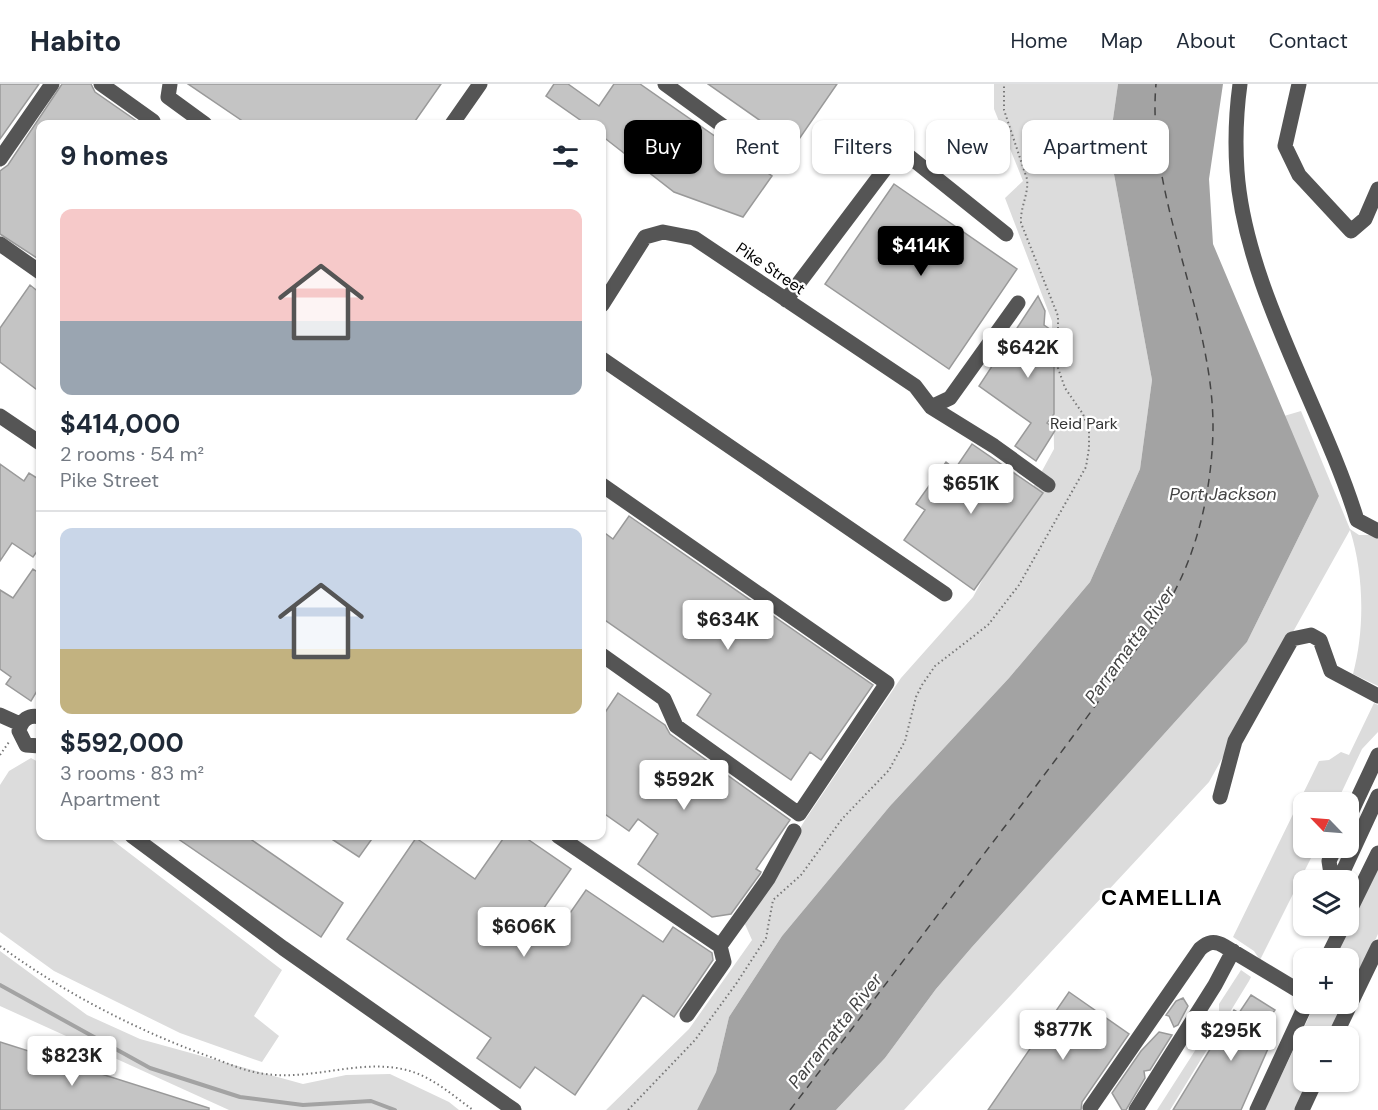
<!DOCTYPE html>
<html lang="en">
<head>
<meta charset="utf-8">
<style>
	body { margin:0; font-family:"DM Sans",sans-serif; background:#f6f6f7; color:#1f2937; height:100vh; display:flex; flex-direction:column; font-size:22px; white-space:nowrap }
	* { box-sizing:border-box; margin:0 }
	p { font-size:20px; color:#747a83 }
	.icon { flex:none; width:33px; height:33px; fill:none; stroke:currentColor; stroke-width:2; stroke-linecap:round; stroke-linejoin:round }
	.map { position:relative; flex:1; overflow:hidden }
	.details { position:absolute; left:36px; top:36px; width:570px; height:720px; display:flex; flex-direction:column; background:#fff; border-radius:12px; box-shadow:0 2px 4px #0004 }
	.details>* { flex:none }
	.top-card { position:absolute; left:624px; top:36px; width:570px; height:54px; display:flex; gap:12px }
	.needle { width:39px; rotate:295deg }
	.controls { position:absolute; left:1293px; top:708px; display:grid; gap:12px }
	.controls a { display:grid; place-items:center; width:66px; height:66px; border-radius:12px; background:#fff; box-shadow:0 2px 4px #0004; font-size:30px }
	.price { position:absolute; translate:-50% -51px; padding:0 14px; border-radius:6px; background:#fff; color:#222; font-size:20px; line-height:39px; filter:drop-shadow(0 2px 3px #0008) }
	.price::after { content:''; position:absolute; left:50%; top:36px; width:18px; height:14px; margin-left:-9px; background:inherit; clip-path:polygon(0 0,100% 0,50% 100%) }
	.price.selected { background:#000; color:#fff }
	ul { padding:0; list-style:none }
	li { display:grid; align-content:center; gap:12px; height:318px; padding:0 24px }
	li+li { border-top:2px solid #e0e1e3 }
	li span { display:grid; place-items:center; height:186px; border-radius:12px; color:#555 }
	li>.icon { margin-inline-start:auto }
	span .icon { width:108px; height:108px; fill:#fffc; stroke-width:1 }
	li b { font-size:26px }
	h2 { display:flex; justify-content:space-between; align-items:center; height:72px; padding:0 24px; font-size:26px }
	.tag { padding:0 21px; border-radius:12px; background:#fff; box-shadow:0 2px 4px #0004; font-size:21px; line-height:54px }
	.tag.selected { background:#000; color:#fff }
	header { display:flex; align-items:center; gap:36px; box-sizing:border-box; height:84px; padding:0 30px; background:#fff; border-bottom:2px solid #e0e1e3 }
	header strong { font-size:28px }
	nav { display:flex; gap:33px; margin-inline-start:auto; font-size:21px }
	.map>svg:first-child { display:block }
	.green { fill:#dcdcdc }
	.water { fill:#a3a3a3 }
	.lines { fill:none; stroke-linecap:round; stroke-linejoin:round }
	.stream { stroke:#a3a3a3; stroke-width:4 }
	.ferry { stroke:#444; stroke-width:1.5; stroke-dasharray:8 6; stroke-linecap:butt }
	.building { fill:#c4c4c4; stroke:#999; stroke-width:1.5 }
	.path { stroke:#777; stroke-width:2; stroke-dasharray:1.5 3; stroke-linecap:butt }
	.minor { stroke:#555; stroke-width:15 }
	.labels { text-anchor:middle; stroke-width:4.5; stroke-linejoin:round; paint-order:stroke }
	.street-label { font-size:16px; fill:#000; stroke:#fff }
	.park-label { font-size:16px; fill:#333; stroke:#fff }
	.water-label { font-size:18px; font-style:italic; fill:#444; stroke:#fff }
	.district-label { font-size:22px; font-weight:bold; letter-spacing:1.5px; fill:#000; stroke:#fff }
</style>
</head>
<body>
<header>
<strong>Habito</strong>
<nav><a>Home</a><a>Map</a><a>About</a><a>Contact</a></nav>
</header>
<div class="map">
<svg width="1378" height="1026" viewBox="0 0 1378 1026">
	<rect width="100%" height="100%" fill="#fff"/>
	<!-- green -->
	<path class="green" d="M994,0h124l-9,63 43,233 -12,89 -50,113 -81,96 -119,128 -108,130 -53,81 -13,55 -19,38h-91l83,-81 63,-89 -8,-18 61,-102 96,-142 72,-81 81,-148 -2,-128 -47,-123 18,-17 -29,-72z
		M1301,327l49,118 9,6h19v151l-25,-12c12,-45 11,-100 -3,-144l-141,252 -305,328h-68l49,-52 51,-69 36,-42 275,-305 72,-146 -35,-80z
		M1374,619l4,2v27l-16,17 -25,53h-33v46h12l-56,112 -6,-9 -21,-14 86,-176 10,-1 12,-8 8,3z
		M31,674l9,5v73h67l175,134 -28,46 25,20 -17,26 -82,-29 -126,-62 -54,-39v-147l9,-14z
		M1378,784v66l-29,64 -1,-40h-13z
		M0,867l87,64 53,24 163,45 43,-9 44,-1 59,28 10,8h-230l-229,-104z
		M1241,886l10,7 -2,4 -79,129h-13l57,-89 5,-8v-9z
		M1315,920h31l-15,32h-27v46h6l-13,28h-32z"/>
	<!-- water -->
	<path class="water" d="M1118,0h105l-14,95 4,65 106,252 -72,146 -275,305 -36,42 -51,69 -49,52h-139l19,-38 13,-55 53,-81 108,-130 119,-128 81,-96 50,-113 12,-89 -43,-233z"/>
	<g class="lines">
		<!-- stream -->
		<path class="stream" d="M0,901l150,83 90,29 63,8 68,-4 24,9"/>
		<!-- ferry -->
		<path class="ferry" d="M790,1026c76,-99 150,-199 226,-298 34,-44 66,-88 98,-132 19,-27 41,-53 57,-82 28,-50 41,-112 42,-169 1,-114 -67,-232 -57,-345"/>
	</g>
	<!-- building -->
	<path class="building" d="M0,0h39l-39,55z
		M62,0h29l4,8 46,32h-101v136l-40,-26v-63l8,-6z
		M188,0h253l-28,40h-166z
		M554,0h14l31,22 15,-22h26l132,92 -29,41 -69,-25 -72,-56v-12h-16l-40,-28z
		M708,0h129l-42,61z
		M894,100l123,85 -68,100 -124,-85z
		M30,201l10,8v99l-40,-30v-34z
		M1038,212l7,15 -1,14 10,7v82l-7,9 9,6 -20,32 -21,-15 16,-23 -52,-37z
		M972,360l71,49 -69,97 -70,-50 21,-30 -9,-6 30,-42 9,7z
		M0,380l24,17 5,-8 11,7v67l-7,10 -21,-14 -12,18z
		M629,432l244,169 -52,75 -11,-8 -19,28 -94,-65 14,-21 -109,-76v-87l11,8z
		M33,485l7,5v112l-9,15 -25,-17 5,-7 -11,-8v-79l13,8z
		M618,609l47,32 5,9 120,86 -34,49 5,3 -1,2 -29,40 -19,3 -74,-53 20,-30 -20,-15 -9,12 -27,-19v-95z
		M174,752h72l97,67 -22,34z
		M327,752h47l-15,21z
		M505,752h18l48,33 -32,46 20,14 27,-39 77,52 10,-15 39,26 1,7 -39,57 -31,-22 -68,100 -40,-28 -15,21 -43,-30 14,-20 -144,-99 69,-101 59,41z
		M1069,908l60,42 -47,68 -1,8h-93z
		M1251,911l24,15 -13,18 12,7 -33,75h-68l61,-100 5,3z
		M1183,914l5,8 -10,19 -4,2 -5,-11 -3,-1 10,-14z
		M1159,948l13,3 -22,35 -6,1 1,7 -19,32h-4l-10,-17 29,-42z
		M0,958l209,66v2h-209z"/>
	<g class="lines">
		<!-- path -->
		<path class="path" d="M0,671l9,-13
			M0,862c63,46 132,82 205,109 20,7 40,17 61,19 50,7 102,-19 150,-1 21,8 39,24 57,37
			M628,1026l67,-70 41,-56 30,-46 7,-38 28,-25 41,-56 47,-49 16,-29 11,-44 6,-12 13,-19 53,-41 31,-40 67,-118 3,-19v-17l-6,-17 -18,-26 -7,-20v-52l-37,-93c-1,-16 8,-29 6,-44l-23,-69v-26"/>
		<!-- minor -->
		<path class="minor" d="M101,0l52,37 1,3
			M170,0l-2,13 37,27
			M665,0l103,75
			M1240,0c-4,29 -5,58 -3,87 8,116 86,238 120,349l21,11
			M1299,0l-14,62 14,29 52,56 14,-12 13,-30
			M452,40l28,-40
			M0,75l52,-75
			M0,160l40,28
			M786,216l114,-151 106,85
			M602,221l43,-68 18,-5 31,6 221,148 16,21 63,39 54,39
			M602,275l343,235
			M931,323l19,-9 68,-95
			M0,332l40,27
			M602,401l285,198 -88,131 -123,-88 -12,-27 -62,-44
			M0,631l20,9
			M40,633c-11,-3 -19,3 -21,14l7,14 14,1
			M1220,713l15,-56 57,-102 19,-4 9,5 11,31 47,25
			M1348,735l30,-64
			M132,752l151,112 231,162
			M558,752l162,110 48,-67 26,-48
			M1332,796l-3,-19 6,-13
			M1339,796l39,-84
			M1348,830l30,-61
			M1327,874l16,-32
			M687,931l37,-53 -4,-16
			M1335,952l43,-89
			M1090,1024l110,-159c8,-7 14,-9 24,-3l80,48
			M1136,1026l79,-125 18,-34
			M1257,1026l49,-106
			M1302,1026l13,-28"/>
	</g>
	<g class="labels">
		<!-- street labels -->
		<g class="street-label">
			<text transform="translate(771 184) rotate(34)" y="6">Pike Street</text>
		</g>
		<!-- park labels -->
		<g class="park-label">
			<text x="1084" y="345">Reid Park</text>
		</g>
		<!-- water labels -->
		<g class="water-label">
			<text x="1223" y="416">Port Jackson</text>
			<text transform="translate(1130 561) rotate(-54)" y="6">Parramatta River</text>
			<text transform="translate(835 947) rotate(-52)" y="6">Parramatta River</text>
		</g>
		<!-- district labels -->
		<g class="district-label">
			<text x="1162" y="821">CAMELLIA</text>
		</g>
	</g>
</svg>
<div class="controls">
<a><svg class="needle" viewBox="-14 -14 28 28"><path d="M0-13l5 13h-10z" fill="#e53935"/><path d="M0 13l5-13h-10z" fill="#747a83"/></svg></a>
<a><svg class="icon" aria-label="layers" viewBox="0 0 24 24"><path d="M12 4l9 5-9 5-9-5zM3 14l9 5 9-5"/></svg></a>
<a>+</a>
<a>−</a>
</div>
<b class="price selected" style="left:921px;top:193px">$414K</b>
<b class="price" style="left:1028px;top:295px">$642K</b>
<b class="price" style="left:971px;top:431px">$651K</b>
<b class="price" style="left:728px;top:567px">$634K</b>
<b class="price" style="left:684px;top:727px">$592K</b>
<b class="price" style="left:524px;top:874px">$606K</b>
<b class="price" style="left:1063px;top:977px">$877K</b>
<b class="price" style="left:1231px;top:978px">$295K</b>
<b class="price" style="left:72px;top:1003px">$823K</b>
<div class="top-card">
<a class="tag selected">Buy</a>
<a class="tag">Rent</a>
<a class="tag">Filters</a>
<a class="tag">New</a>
<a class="tag">Apartment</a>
</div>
<section class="details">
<h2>9 homes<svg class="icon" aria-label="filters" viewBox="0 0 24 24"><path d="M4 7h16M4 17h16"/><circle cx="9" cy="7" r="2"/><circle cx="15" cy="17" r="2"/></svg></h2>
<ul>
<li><span style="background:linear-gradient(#f6c9c9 60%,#9aa5b1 0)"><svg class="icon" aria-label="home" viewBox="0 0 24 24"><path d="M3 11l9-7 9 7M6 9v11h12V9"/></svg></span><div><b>$414,000</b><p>2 rooms · 54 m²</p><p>Pike Street</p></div></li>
<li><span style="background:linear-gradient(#c9d6e8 65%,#c2b280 0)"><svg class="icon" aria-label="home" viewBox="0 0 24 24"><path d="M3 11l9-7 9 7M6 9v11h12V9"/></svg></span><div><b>$592,000</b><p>3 rooms · 83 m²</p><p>Apartment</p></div></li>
</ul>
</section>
</div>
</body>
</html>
